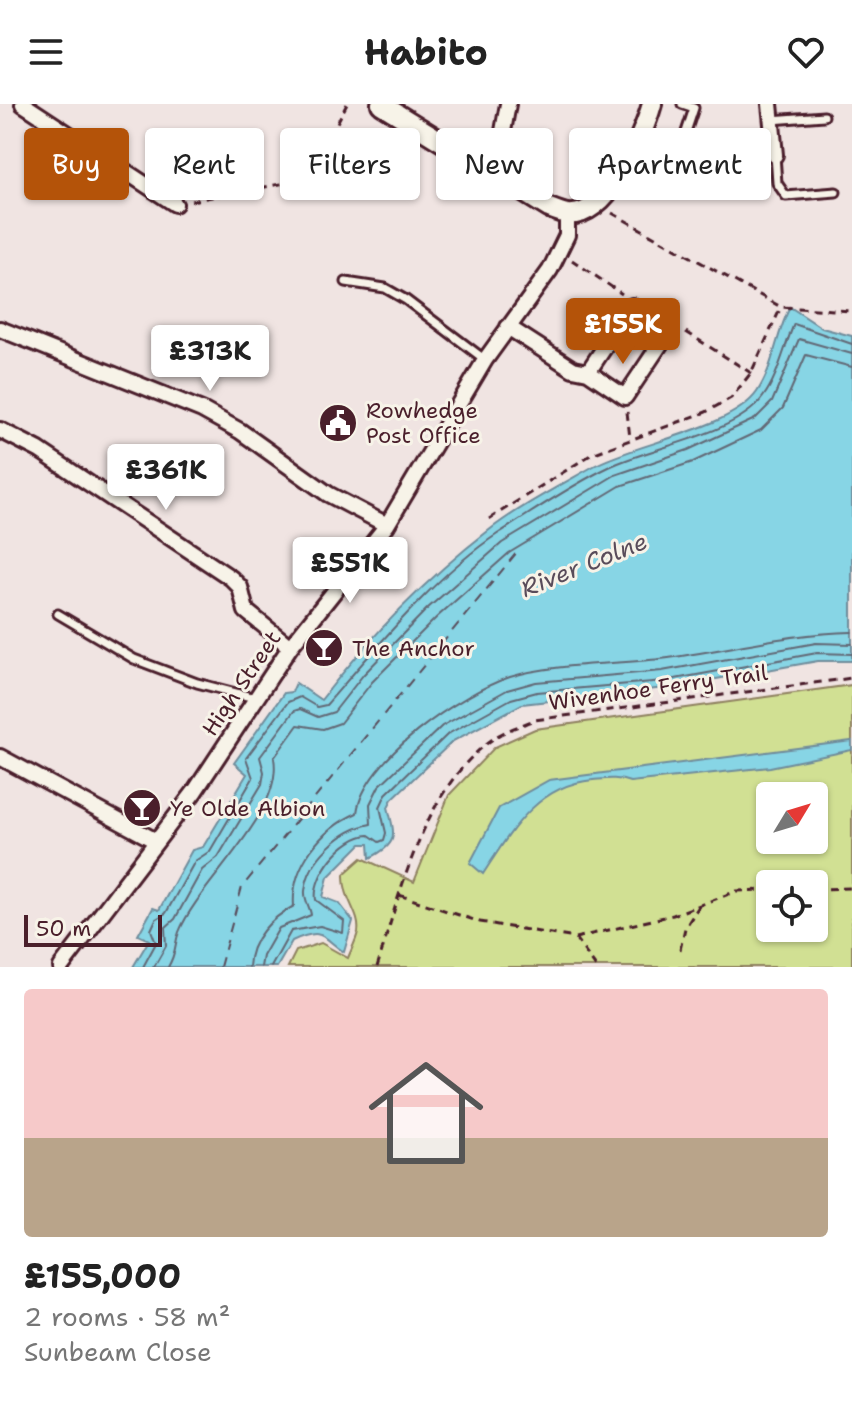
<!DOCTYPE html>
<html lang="en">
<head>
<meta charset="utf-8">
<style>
	body { margin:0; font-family:"Shantell Sans",sans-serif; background:#f6f6f6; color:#222; height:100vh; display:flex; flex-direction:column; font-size:30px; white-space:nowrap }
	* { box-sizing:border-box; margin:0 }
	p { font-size:26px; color:#767676 }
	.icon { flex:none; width:44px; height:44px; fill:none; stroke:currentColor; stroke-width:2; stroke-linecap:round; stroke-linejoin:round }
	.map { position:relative; height:863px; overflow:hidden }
	.side { display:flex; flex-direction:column; background:#fff; flex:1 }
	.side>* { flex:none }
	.top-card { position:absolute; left:24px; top:24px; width:804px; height:72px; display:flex; gap:16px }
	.needle { width:52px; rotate:52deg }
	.fabs { position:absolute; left:756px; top:678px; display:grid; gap:16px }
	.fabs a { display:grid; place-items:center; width:72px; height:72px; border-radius:8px; background:#fff; box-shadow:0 2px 6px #0004; font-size:40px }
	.scale { position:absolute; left:24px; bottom:20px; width:138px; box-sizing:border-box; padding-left:8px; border:4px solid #4a1f2b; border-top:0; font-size:22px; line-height:28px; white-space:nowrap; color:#4a1f2b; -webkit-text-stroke:6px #f7f3e8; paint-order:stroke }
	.price { position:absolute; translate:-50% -68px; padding:0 18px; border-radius:8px; background:#fff; color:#222; font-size:26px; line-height:52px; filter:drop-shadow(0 2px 4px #0008) }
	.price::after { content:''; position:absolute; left:50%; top:48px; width:24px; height:18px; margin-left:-12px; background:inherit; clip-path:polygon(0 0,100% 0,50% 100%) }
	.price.active { background:#b45309; color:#fff }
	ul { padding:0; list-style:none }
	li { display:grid; align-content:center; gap:16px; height:424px; padding:0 24px }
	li+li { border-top:2px solid #e0e0e0 }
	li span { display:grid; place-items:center; height:248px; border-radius:8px; color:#555 }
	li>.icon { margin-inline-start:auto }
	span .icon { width:144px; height:144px; fill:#fffc; stroke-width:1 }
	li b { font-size:34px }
	.pill { padding:0 28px; border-radius:8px; background:#fff; box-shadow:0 2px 6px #0004; font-size:28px; line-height:72px }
	.pill.active { background:#b45309; color:#fff }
	header { display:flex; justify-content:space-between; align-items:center; height:104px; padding:0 24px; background:#fff; font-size:36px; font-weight:700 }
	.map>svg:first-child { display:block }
	.green { fill:#d1e093; stroke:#8e805f; stroke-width:2; fill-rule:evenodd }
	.water { fill:#87d5e5; stroke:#6f8c9b; stroke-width:2 }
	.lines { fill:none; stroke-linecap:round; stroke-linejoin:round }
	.shore { stroke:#626875; stroke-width:2 }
	.ferry { stroke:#594c5a; stroke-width:2; stroke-dasharray:10 8; stroke-linecap:butt }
	.service-casing { stroke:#4a1f2b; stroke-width:13 }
	.minor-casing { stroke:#4a1f2b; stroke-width:20 }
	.tertiary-casing { stroke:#4a1f2b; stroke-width:24 }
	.path { stroke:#4a1f2b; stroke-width:3; stroke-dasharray:8 6; stroke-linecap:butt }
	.service { stroke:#f7f3e8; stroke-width:7 }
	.minor { stroke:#f7f3e8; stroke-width:14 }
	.tertiary { stroke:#f7f3e8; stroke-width:18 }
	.labels { text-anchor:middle; stroke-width:6; stroke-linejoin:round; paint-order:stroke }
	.poi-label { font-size:22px; fill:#4a1f2b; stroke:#f7f3e8; text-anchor:start }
	.street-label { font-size:22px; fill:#4a1f2b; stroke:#f7f3e8 }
	.water-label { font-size:24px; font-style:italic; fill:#594c5a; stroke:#f7f3e8 }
</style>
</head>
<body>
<header><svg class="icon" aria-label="menu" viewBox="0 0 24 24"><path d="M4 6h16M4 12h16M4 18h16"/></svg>Habito<svg class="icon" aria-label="heart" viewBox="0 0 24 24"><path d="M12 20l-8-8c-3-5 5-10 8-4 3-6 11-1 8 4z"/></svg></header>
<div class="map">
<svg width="852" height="863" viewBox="0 0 852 863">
	<rect width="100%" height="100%" fill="#f0e4e2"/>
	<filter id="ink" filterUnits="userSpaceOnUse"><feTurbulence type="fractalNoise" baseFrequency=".0125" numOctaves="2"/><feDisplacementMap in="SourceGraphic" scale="16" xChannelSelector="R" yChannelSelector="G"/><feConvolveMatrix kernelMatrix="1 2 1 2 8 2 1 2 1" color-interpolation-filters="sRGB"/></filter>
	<g filter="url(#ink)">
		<!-- green -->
		<path class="green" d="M852,581v282h-564l8,-16 25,-8 27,15c3,-8 8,-17 10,-26 3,-18 -15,-32 -14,-58l18,-16 52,24 35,-87 46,-48 40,-18zM770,692h44v44h-44zM770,780h44v44h-44z"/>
		<!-- water -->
		<path class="water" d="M790,203l32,21 30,8v325h-34l-153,27 -143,16 -69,37 -61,58 -4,8c7,29 11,36 -18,51l-1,-14h-8l-33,33 -5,20 16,6 14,18 -9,31c-22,-14 -19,-26 -52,-11l-15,26h-144l16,-27 -11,-5 15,-27 6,2 33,-60 11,-3 44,-73 -13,-11 50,-70 8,-1 4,-9 25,17c48,-62 105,-121 167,-169 31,-24 69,-44 104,-64 40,-23 140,-38 165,-75 17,-25 19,-59 33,-85z
			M852,637v9l-82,17 -140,15c-13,-5 -24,-3 -37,-2 -56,5 -82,51 -110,94l-13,-11 29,-55 50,-28z"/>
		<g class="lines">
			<!-- shore -->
			<path class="shore" d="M143,863l13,-24 -5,-13 5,-11 10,-6 29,-52 15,-10 43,-73 -7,-20 42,-56 12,-5 17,10 9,-2c48,-55 111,-132 173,-172 35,-22 72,-48 110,-66 41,-20 127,-32 154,-70 15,-20 21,-50 31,-73l58,20
				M154,863l12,-21 -1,-18 10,-9 27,-49 16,-13 44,-73 2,-12 -4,-15 34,-46 6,-2 18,8 16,-5 29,-37 65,-67 74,-65 113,-68 73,-25 67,-31 17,-17 27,-63 53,15
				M168,863c9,-15 6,-22 11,-35 20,-50 105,-118 95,-174l24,-33 25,4 17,-6 32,-41 65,-65 72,-64 111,-67 73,-24 68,-32 22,-22 23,-53 46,12
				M249,863c1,-28 22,-49 45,-61 -3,-40 27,-77 63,-93 6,-53 104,-120 153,-136 39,-13 106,-13 150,-18 65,-8 127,-26 192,-27
				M261,863l2,-11 16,-28 32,-13c-1,-8 -7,-15 -6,-24 3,-32 37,-62 66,-67l-1,-20 9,-18 63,-60 65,-36 29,-8 126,-11 154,-28 36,1
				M271,863l20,-36 29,-5 23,7 1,-12 -28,-21c-4,-25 28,-64 53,-65l10,7 5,-2 2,-7 -6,-26 6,-13 62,-60 63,-35 26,-7 127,-11 153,-28 35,1"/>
			<!-- ferry -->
			<path class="ferry" d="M220,863l22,-80 276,-336"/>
			<defs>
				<path id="service" d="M682,0l12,4 -11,33 29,12
					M771,16l53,-4
					M775,51l2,28 9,13 50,-4
					M346,178l39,6 21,12 78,59
					M58,510l76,45 63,24 58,15"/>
				<path id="minor" d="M23,0l152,100
					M770,0l5,51
					M495,71l13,-71
					M508,223l65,42 15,3 37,25 44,-66 -37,-25 -44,66
					M0,225l202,81 38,21 88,63 59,31
					M0,326l39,20 192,128 9,9 6,24 44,36
					M0,653l156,84
					M61,863l134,-176 95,-144 97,-122 98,-165 65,-90 17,-35v-21"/>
				<path id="tertiary" d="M381,0l168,104c5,2 12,5 18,6 41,5 76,-78 85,-110"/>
			</defs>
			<!-- service casing -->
			<use href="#service" class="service-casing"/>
			<!-- minor casing -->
			<use href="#minor" class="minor-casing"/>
			<!-- tertiary casing -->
			<use href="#tertiary" class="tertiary-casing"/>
			<!-- path -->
			<path class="path" d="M191,97l116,-22 40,-75
				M612,109l169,94 71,4
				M572,156l50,34
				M686,228l65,41
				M627,308l3,26
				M489,415l103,-65 114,-42 25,-14 20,-25 30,-66
				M814,785l38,-1
				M399,791l81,27 95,16 21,29
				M575,834l98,-23 64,-24 33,-1
				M680,846l5,-22 14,-22
				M377,863c24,-77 46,-175 113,-226 12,-10 31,-15 44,-21l318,-42"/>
			<!-- service -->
			<use href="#service" class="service"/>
			<!-- minor -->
			<use href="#minor" class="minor"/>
			<!-- tertiary -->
			<use href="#tertiary" class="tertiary"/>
		</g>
	</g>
	<!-- icons -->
	<defs>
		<symbol id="civic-disc" viewBox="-11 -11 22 22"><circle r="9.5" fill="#4a1f2b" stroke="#f7f3e8"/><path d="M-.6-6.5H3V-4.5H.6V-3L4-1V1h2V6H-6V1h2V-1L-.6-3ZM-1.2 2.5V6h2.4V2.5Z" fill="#fff"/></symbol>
		<symbol id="bar-disc" viewBox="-11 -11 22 22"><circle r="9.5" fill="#4a1f2b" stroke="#f7f3e8"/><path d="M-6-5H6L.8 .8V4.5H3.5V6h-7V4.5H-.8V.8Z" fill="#fff"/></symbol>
	</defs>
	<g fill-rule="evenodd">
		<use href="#civic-disc" x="316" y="297" width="44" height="44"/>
		<use href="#bar-disc" x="302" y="522" width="44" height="44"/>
		<use href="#bar-disc" x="120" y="682" width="44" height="44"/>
	</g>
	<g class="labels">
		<!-- poi labels -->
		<g class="poi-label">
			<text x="366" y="314">Rowhedge<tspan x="366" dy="25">Post Office</tspan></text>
			<text x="352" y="552">The Anchor</text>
			<text x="170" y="712">Ye Olde Albion</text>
		</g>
		<!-- street labels -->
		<g class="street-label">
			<text transform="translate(241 579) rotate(-56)" y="8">High Street</text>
			<text transform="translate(658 583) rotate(-8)" y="8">Wivenhoe Ferry Trail</text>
		</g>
		<!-- water labels -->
		<g class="water-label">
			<text transform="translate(584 461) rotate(-22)" y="8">River Colne</text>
		</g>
	</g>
</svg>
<div class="fabs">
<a><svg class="needle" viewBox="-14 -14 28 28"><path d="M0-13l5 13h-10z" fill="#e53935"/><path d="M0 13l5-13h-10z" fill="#767676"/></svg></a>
<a><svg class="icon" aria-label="locate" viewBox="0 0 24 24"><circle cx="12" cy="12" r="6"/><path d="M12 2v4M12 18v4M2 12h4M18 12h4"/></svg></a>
</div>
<div class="scale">50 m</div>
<b class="price active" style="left:623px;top:262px">£155K</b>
<b class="price" style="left:210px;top:289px">£313K</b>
<b class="price" style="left:166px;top:408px">£361K</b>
<b class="price" style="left:350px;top:501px">£551K</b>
<div class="top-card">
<a class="pill active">Buy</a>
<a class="pill">Rent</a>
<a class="pill">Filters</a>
<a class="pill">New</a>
<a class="pill">Apartment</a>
</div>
</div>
<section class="side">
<ul>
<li><span style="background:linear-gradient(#f6c9c9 60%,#b9a48a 0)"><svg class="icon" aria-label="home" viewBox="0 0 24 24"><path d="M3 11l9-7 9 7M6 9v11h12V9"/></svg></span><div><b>£155,000</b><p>2 rooms · 58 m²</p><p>Sunbeam Close</p></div></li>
</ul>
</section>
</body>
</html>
